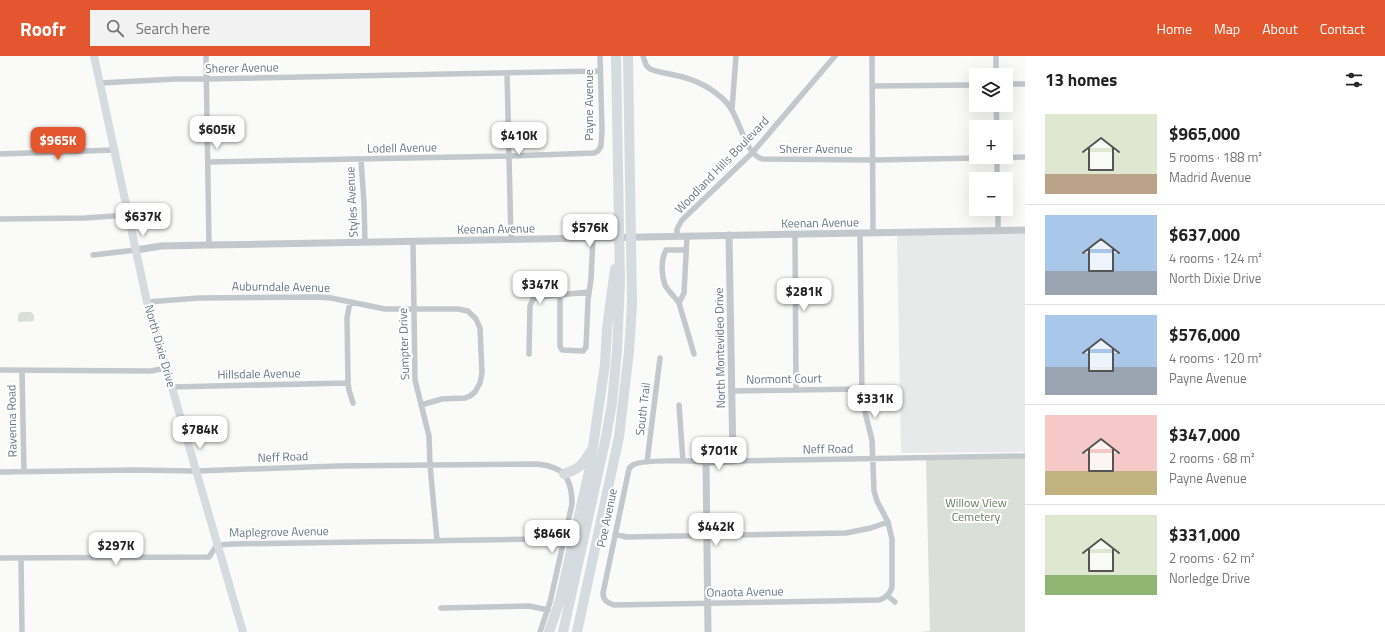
<!DOCTYPE html>
<html lang="en">
<head>
<meta charset="utf-8">
<style>
	body { margin:0; font-family:"Titillium Web",sans-serif; background:#f2f2f2; color:#222; height:100vh; display:flex; flex-direction:column; font-size:15px; white-space:nowrap }
	* { box-sizing:border-box; margin:0 }
	p { font-size:13px; color:#767676 }
	.icon { flex:none; width:22px; height:22px; fill:none; stroke:currentColor; stroke-width:2; stroke-linecap:round; stroke-linejoin:round }
	.map { position:relative; flex:1; overflow:hidden }
	.panel { display:flex; flex-direction:column; background:#fff; width:360px }
	.panel>* { flex:none }
	.tools { position:absolute; left:969px; top:12px; display:grid; gap:8px }
	.tools a { display:grid; place-items:center; width:44px; height:44px; border-radius:0px; background:#fff; box-shadow:0 4px 16px #0002; font-size:20px }
	.price { position:absolute; translate:-50% -34px; padding:0 9px; border-radius:8px; background:#fff; color:#222; font-size:13px; line-height:26px; filter:drop-shadow(0 1px 2px #0008) }
	.price::after { content:''; position:absolute; left:50%; top:24px; width:12px; height:9px; margin-left:-6px; background:inherit; clip-path:polygon(0 0,100% 0,50% 100%) }
	.price.active { background:#e4572e; color:#fff }
	ul { padding:0; list-style:none }
	li { display:flex; align-items:center; gap:12px; height:100px; padding:0 20px }
	li+li { border-top:1px solid #e0e0e0 }
	li span { display:grid; place-items:center; flex:none; width:112px; height:80px; border-radius:0px; color:#555 }
	li>.icon { margin-inline-start:auto }
	span .icon { width:48px; height:48px; fill:#fffc; stroke-width:1 }
	li b { font-size:17px }
	h2 { display:flex; justify-content:space-between; align-items:center; height:48px; padding:0 20px; font-size:17px }
	header { display:flex; align-items:center; gap:24px; box-sizing:border-box; height:56px; padding:0 20px; background:#e4572e; color:#fff }
	header strong { font-size:19px }
	nav { display:flex; gap:22px; margin-inline-start:auto; font-size:14px }
	.search { width:280px; height:36px; background:#f2f2f2; display:flex; align-items:center; gap:10px; box-sizing:border-box; padding:0 14px; border-radius:0px; color:#767676; font-size:15px }
	main { display:flex; flex:1; min-height:0 }
	.map>svg:first-child { display:block }
	.built { fill:#e8e9e9 }
	.green { fill:#dadfd7 }
	.lines { fill:none; stroke-linecap:round; stroke-linejoin:round }
	.minor { stroke:#c3c8cc; stroke-width:5.5 }
	.tertiary { stroke:#c3c8cc; stroke-width:7 }
	.secondary { stroke:#d6dbdf; stroke-width:8 }
	.motorway { stroke:#d6dbdf; stroke-width:10 }
	.labels { text-anchor:middle; stroke-width:4; stroke-linejoin:round; paint-order:stroke }
	.street-label { font-size:12px; fill:#657683; stroke:#fff }
	.park-label { font-size:12px; fill:#687a64; stroke:#fff }
</style>
</head>
<body>
<header>
<strong>Roofr</strong>
<div class="search"><svg class="icon" aria-label="search" viewBox="0 0 24 24"><circle cx="10" cy="10" r="6"/><path d="M15 15l6 6"/></svg>Search here</div>
<nav><a>Home</a><a>Map</a><a>About</a><a>Contact</a></nav>
</header>
<main>
<div class="map">
<svg width="1025" height="576" viewBox="0 0 1025 576">
	<rect width="100%" height="100%" fill="#fafaf8"/>
	<!-- built -->
	<path class="built" d="M1025,176v220l-124,1 -4,-218z"/>
	<!-- green -->
	<path class="green" d="M21,256h10l3,3v6l-16,1v-7z
		M1025,402v174h-104l9,-1 -4,-171z"/>
	<g class="lines">
		<!-- minor -->
		<path class="minor" d="M206,0l3,189
			M643,0l3,9 4,4c7,3 16,4 24,6 21,4 38,12 53,28 13,14 17,50 35,56l112,1 151,-3
			M872,0l1,176
			M996,0v19
			M507,17l4,167
			M100,27l76,-4h31l393,-8
			M1006,28h19
			M873,30l103,-1
			M996,49l1,22
			M732,53l4,-53
			M0,98l114,-4
			M997,101v22
			M361,103l3,44 1,39
			M209,106l301,-6 84,-3 4,-2 3,-5 1,-16 -2,-74
			M998,153v22
			M0,163l85,-1 43,-3
			M795,178l1,156
			M677,180v-7l5,-9 71,-68 82,-96
			M687,180l-3,57 -5,10 15,51
			M413,186l2,138 14,56 1,29 7,75
			M93,199l43,-5
			M560,239v51l2,4 21,1 3,-4 2,-47 3,-21 2,-41
			M147,246l52,-4 120,-1 12,1 54,11h73l10,2 8,8 4,9 2,45 -2,10 -5,9 -5,4 -5,2 -23,1 -21,6
			M350,246l-3,16 1,65 1,7 4,13
			M679,247c-4,-6 -11,-12 -14,-18 -4,-11 -4,-26 1,-35h20
			M529,298l1,-48 3,-7 4,-2 52,-5
			M0,314l151,1 15,-3
			M22,315l2,100
			M171,331l177,-4
			M731,335l131,-2
			M679,349l4,56
			M733,405l292,-5
			M647,406l13,-104
			M706,406c-13,-1 -64,-3 -73,3 -2,1 -3,2 -4,4l-26,124c0,7 4,10 11,12l265,-5c7,-2 11,-6 13,-13v-48l-4,-17 -11,-21 -3,-10 -2,-51 -10,-40 -2,-167
			M0,416l134,-2 62,1 141,-5 199,-2c27,2 36,13 36,40l-22,98 -10,30
			M615,478l11,3 220,-4 25,-5 17,-6
			M0,502l209,-1 8,-12 16,-1 306,-5 11,2 13,4
			M21,502l1,74
			M888,540l7,6
			M441,552l88,-2 19,4"/>
		<!-- tertiary -->
		<path class="tertiary" d="M136,194l25,-4 48,-1 816,-15
			M708,576l-2,-170 27,-1 -4,-226"/>
		<!-- secondary -->
		<path class="secondary" d="M94,0l53,246 96,330"/>
		<!-- motorway -->
		<path class="motorway" d="M564,418c17,-6 17,-8 27,-23
			M549,576l11,-32 30,-133 15,-103 2,-36 8,-59
			M563,576l43,-195 6,-34 5,-52 3,-69 -4,-226
			M577,576l42,-195 10,-86 3,-46 -4,-249"/>
	</g>
	<g class="labels">
		<!-- street labels -->
		<g class="street-label">
			<text transform="translate(242 12) rotate(-1)" y="4">Sherer Avenue</text>
			<text transform="translate(589 49) rotate(-90)" y="4">Payne Avenue</text>
			<text transform="translate(402 92) rotate(-1)" y="4">Lodell Avenue</text>
			<text x="816" y="97">Sherer Avenue</text>
			<text transform="translate(722 109) rotate(-46)" y="4">Woodland Hills Boulevard</text>
			<text transform="translate(352 146) rotate(-93)" y="4">Styles Avenue</text>
			<text transform="translate(820 167) rotate(-1)" y="4">Keenan Avenue</text>
			<text transform="translate(496 173) rotate(-1)" y="4">Keenan Avenue</text>
			<text transform="translate(281 231) rotate(1)" y="4">Auburndale Avenue</text>
			<text transform="translate(404 288) rotate(-92)" y="4">Sumpter Drive</text>
			<text transform="translate(160 290) rotate(74)" y="4">North Dixie Drive</text>
			<text transform="translate(720 292) rotate(-91)" y="4">North Montevideo Drive</text>
			<text transform="translate(259 318) rotate(-1)" y="4">Hillsdale Avenue</text>
			<text transform="translate(784 323) rotate(-1)" y="4">Normont Court</text>
			<text transform="translate(643 353) rotate(-83)" y="4">South Trail</text>
			<text transform="translate(12 365) rotate(-91)" y="4">Ravenna Road</text>
			<text transform="translate(828 393) rotate(-1)" y="4">Neff Road</text>
			<text transform="translate(283 401) rotate(-2)" y="4">Neff Road</text>
			<text transform="translate(607 462) rotate(-78)" y="4">Poe Avenue</text>
			<text transform="translate(279 476) rotate(-1)" y="4">Maplegrove Avenue</text>
			<text transform="translate(745 536) rotate(-1)" y="4">Onaota Avenue</text>
		</g>
		<!-- park labels -->
		<g class="park-label">
			<text x="976" y="451">Willow View<tspan x="976" dy="14">Cemetery</tspan></text>
		</g>
	</g>
</svg>
<div class="tools">
<a><svg class="icon" aria-label="layers" viewBox="0 0 24 24"><path d="M12 4l9 5-9 5-9-5zM3 14l9 5 9-5"/></svg></a>
<a>+</a>
<a>−</a>
</div>
<b class="price" style="left:217px;top:94px">$605K</b>
<b class="price" style="left:519px;top:100px">$410K</b>
<b class="price active" style="left:58px;top:105px">$965K</b>
<b class="price" style="left:143px;top:181px">$637K</b>
<b class="price" style="left:590px;top:192px">$576K</b>
<b class="price" style="left:540px;top:249px">$347K</b>
<b class="price" style="left:804px;top:256px">$281K</b>
<b class="price" style="left:875px;top:363px">$331K</b>
<b class="price" style="left:200px;top:394px">$784K</b>
<b class="price" style="left:719px;top:415px">$701K</b>
<b class="price" style="left:716px;top:491px">$442K</b>
<b class="price" style="left:552px;top:498px">$846K</b>
<b class="price" style="left:116px;top:510px">$297K</b>
</div>
<section class="panel">
<h2>13 homes<svg class="icon" aria-label="filters" viewBox="0 0 24 24"><path d="M4 7h16M4 17h16"/><circle cx="9" cy="7" r="2"/><circle cx="15" cy="17" r="2"/></svg></h2>
<ul>
<li><span style="background:linear-gradient(#dfe7d0 75%,#b9a48a 0)"><svg class="icon" aria-label="home" viewBox="0 0 24 24"><path d="M3 11l9-7 9 7M6 9v11h12V9"/></svg></span><div><b>$965,000</b><p>5 rooms · 188 m²</p><p>Madrid Avenue</p></div></li>
<li><span style="background:linear-gradient(#a9c7e8 70%,#9aa5b1 0)"><svg class="icon" aria-label="home" viewBox="0 0 24 24"><path d="M3 11l9-7 9 7M6 9v11h12V9"/></svg></span><div><b>$637,000</b><p>4 rooms · 124 m²</p><p>North Dixie Drive</p></div></li>
<li><span style="background:linear-gradient(#a9c7e8 65%,#9aa5b1 0)"><svg class="icon" aria-label="home" viewBox="0 0 24 24"><path d="M3 11l9-7 9 7M6 9v11h12V9"/></svg></span><div><b>$576,000</b><p>4 rooms · 120 m²</p><p>Payne Avenue</p></div></li>
<li><span style="background:linear-gradient(#f6c9c9 70%,#c2b280 0)"><svg class="icon" aria-label="home" viewBox="0 0 24 24"><path d="M3 11l9-7 9 7M6 9v11h12V9"/></svg></span><div><b>$347,000</b><p>2 rooms · 68 m²</p><p>Payne Avenue</p></div></li>
<li><span style="background:linear-gradient(#dfe7d0 75%,#8fb573 0)"><svg class="icon" aria-label="home" viewBox="0 0 24 24"><path d="M3 11l9-7 9 7M6 9v11h12V9"/></svg></span><div><b>$331,000</b><p>2 rooms · 62 m²</p><p>Norledge Drive</p></div></li>
</ul>
</section>
</main>
</body>
</html>
